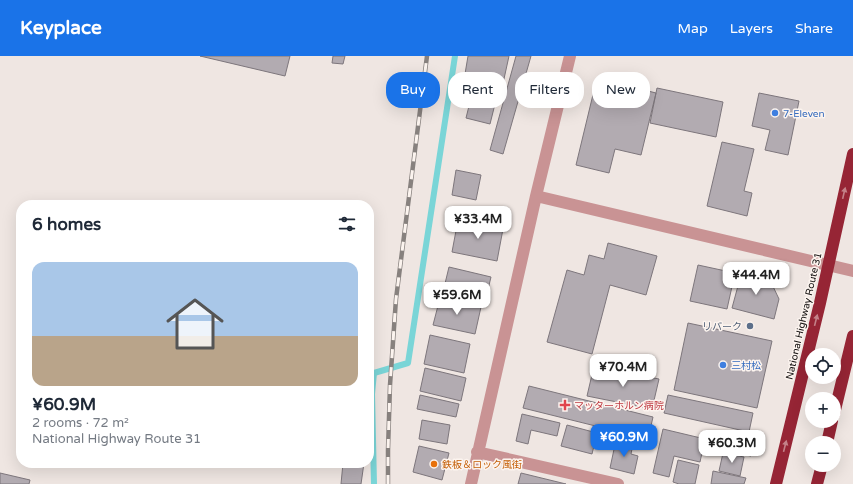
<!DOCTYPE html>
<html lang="en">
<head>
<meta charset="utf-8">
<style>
	body { margin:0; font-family:"Varela Round","Noto Sans JP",sans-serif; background:#f6f6f7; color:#1f2937; height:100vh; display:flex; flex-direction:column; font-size:15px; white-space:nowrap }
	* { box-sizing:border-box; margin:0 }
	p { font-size:13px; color:#747a83 }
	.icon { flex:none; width:22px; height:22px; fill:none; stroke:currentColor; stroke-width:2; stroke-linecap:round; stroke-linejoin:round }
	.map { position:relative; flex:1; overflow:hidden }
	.details { position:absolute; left:16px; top:144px; width:358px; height:268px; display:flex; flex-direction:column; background:#fff; border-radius:16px; box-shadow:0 4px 16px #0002 }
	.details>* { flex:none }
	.top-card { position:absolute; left:386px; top:16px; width:380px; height:36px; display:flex; gap:8px }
	.tools { position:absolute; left:805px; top:292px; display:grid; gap:8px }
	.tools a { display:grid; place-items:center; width:36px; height:36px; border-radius:50%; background:#fff; box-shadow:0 4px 16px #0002; font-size:20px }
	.price { position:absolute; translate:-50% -34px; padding:0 9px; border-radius:8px; background:#fff; color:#222; font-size:13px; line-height:26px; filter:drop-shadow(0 1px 2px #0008) }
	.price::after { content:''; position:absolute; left:50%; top:24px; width:12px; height:9px; margin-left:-6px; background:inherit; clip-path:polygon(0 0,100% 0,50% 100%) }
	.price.active { background:#1a73e8; color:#fff }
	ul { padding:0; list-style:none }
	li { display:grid; align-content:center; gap:8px; height:212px; padding:0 16px }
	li+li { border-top:1px solid #e0e1e3 }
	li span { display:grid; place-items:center; height:124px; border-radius:12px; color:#555 }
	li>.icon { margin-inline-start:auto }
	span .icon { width:72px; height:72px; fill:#fffc; stroke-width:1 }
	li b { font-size:17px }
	h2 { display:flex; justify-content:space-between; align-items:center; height:48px; padding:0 16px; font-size:17px }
	.chip { padding:0 14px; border-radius:16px; background:#fff; box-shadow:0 4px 16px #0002; font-size:14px; line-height:36px }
	.chip.active { background:#1a73e8; color:#fff }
	header { display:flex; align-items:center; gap:24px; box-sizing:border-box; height:56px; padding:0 20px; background:#1a73e8; color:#fff }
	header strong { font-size:19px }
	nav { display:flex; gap:22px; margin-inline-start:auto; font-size:14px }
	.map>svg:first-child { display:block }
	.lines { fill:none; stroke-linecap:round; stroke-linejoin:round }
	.stream { stroke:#7ad5d7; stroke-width:6 }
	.building { fill:#b2abb1; stroke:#7d767c }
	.minor { stroke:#c99394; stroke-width:12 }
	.highway { stroke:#962535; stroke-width:12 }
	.rail-casing { stroke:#87817e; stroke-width:4.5 }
	.rail { stroke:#fcf4ef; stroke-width:3; stroke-dasharray:9; stroke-linecap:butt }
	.oneway { fill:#c48289 }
	.shop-dot { fill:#3f7fe0; stroke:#fcf4ef; stroke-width:1.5 }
	.service-dot { fill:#5c6f8a; stroke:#fcf4ef; stroke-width:1.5 }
	.health-dot { fill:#e0444e; stroke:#fcf4ef; stroke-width:1.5 }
	.food-dot { fill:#e8710a; stroke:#fcf4ef; stroke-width:1.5 }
	.labels { text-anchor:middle; stroke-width:3; stroke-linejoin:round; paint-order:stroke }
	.shop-label { font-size:10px; fill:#366cbe; stroke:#fcf4ef; text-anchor:start }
	.street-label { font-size:10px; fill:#13100f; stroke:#fcf4ef }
	.service-label { font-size:10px; fill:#4e5e75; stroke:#fcf4ef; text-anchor:end }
	.health-label { font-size:10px; fill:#be3a42; stroke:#fcf4ef; text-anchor:start }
	.food-label { font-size:10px; fill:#c56008; stroke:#fcf4ef; text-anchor:start }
</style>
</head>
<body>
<header>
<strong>Keyplace</strong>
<nav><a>Map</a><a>Layers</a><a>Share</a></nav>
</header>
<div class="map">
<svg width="853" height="428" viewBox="0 0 853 428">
	<rect width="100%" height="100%" fill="#efe6e2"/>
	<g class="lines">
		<!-- stream -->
		<path class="stream" d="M374,428l-2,-90 2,-21 34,-10 47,-307"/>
	</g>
	<!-- building -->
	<path class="building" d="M200,0h90l-5,20z
		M333,0h12l-2,8 -11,-1z
		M468,0h41l-7,32 -38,-8z
		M516,0h15l-28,98 -13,-4z
		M597,22l59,15 -15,62 -26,-6 -6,24 -33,-8z
		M657,32l66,14 -7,35 -66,-14z
		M473,34l24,6 -7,28 -24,-6z
		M759,37l40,8 -11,54 -23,-5 5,-20 -18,-4z
		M722,86l32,7 -10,42 8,2 -5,23 -40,-10z
		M456,114l25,5 -5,25 -24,-5z
		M458,164l45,9 -6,32 -45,-9z
		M608,187l49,13 -11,39 -36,-10 -18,69 -45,-12 20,-72 17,5 5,-20 15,4z
		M698,209l37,8 -8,36 -37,-8z
		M449,211l42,10 -7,29 -42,-10z
		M742,215l27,7 10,21 -5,20 -42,-11z
		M440,242l41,9 -6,27 -42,-9z
		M688,267l84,18 -15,67 -83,-18z
		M430,279l40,9 -6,29 -40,-9z
		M594,310l65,13 -7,30 -65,-13z
		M425,312l41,10 -5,23 -41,-10z
		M529,330l124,31 -5,22 -125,-31z
		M420,339l39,9 -3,13 -39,-8z
		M668,339l85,18 -4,19 -85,-19z
		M522,358l38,9 -3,13 -26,-6 -3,14 -12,-3z
		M422,364l28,5 -3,19 -28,-5z
		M567,369l30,8 -5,21 -31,-8z
		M663,373l42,10 -5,23 -26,-6 -5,21 -16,-4z
		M726,379l27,5 -2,16 -28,-5z
		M616,384l17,4 -2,10 7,2 -4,18 -24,-6z
		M419,390l30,7 -7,27 -29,-8z
		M723,397l21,4 -4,19 -21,-5z
		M678,404l21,5 -4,19h-16l-6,-2z
		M343,407h21l-3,21h-20z
		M713,415l33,7 -2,6h-33z
		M0,417l30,7 -1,4h-29z
		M521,417l45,11h-48z"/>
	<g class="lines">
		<!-- minor -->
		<path class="minor" d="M536,140l317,75
			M477,396l141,32
			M471,428l65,-288 34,-140"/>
		<!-- highway -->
		<path class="highway" d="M834,358l19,-78
			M827,387l5,-22
			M776,428l44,-181 33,-149
			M817,428l5,-19"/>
		<defs>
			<path id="rail" d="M388,428v-34l2,-65 6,-86 31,-243"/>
		</defs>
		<!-- rail casing -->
		<use href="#rail" class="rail-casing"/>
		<!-- rail -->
		<use href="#rail" class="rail"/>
	</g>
	<!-- one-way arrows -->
	<defs><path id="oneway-solid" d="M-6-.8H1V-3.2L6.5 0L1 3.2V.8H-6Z"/></defs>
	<g class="oneway">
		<use href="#oneway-solid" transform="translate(844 137) rotate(-77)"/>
		<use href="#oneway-solid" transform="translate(816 264) rotate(-76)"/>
		<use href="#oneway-solid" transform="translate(785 390) rotate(-76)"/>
	</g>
	<!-- markers -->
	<g class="shop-dot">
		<circle cx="775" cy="57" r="4"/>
		<circle cx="723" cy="309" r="4"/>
	</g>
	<circle class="service-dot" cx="750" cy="270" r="4"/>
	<path class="health-dot" d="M563 343h4v4h4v4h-4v4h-4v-4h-4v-4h4z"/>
	<circle class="food-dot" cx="434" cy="408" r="4"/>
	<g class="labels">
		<!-- shop labels -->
		<g class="shop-label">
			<text x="783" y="61">7-Eleven</text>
			<text x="731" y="313">三村松</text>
		</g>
		<!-- street labels -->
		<g class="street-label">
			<text transform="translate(803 260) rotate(-77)" y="4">National Highway Route 31</text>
		</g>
		<!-- service labels -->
		<g class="service-label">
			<text x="742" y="274">リパーク</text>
		</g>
		<!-- health labels -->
		<g class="health-label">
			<text x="574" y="353">マッターホルン病院</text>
		</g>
		<!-- food labels -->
		<g class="food-label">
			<text x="442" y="412">鉄板＆ロック風街</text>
		</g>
	</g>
</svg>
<div class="tools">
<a><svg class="icon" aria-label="locate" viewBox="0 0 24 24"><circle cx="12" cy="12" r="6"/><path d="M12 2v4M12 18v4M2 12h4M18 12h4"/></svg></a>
<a>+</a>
<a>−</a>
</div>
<b class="price" style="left:478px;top:184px">¥33.4M</b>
<b class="price" style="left:756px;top:240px">¥44.4M</b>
<b class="price" style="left:457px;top:260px">¥59.6M</b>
<b class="price" style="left:623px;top:332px">¥70.4M</b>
<b class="price active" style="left:624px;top:402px">¥60.9M</b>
<b class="price" style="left:732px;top:408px">¥60.3M</b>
<div class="top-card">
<a class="chip active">Buy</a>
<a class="chip">Rent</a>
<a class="chip">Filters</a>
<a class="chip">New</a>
</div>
<section class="details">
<h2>6 homes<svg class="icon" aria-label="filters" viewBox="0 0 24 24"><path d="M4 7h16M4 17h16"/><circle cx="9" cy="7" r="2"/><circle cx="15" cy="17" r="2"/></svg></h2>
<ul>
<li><span style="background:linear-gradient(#a9c7e8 60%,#b9a48a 0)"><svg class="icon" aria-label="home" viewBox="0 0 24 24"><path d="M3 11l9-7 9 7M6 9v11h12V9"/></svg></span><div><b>¥60.9M</b><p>2 rooms · 72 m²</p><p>National Highway Route 31</p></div></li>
</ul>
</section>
</div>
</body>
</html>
